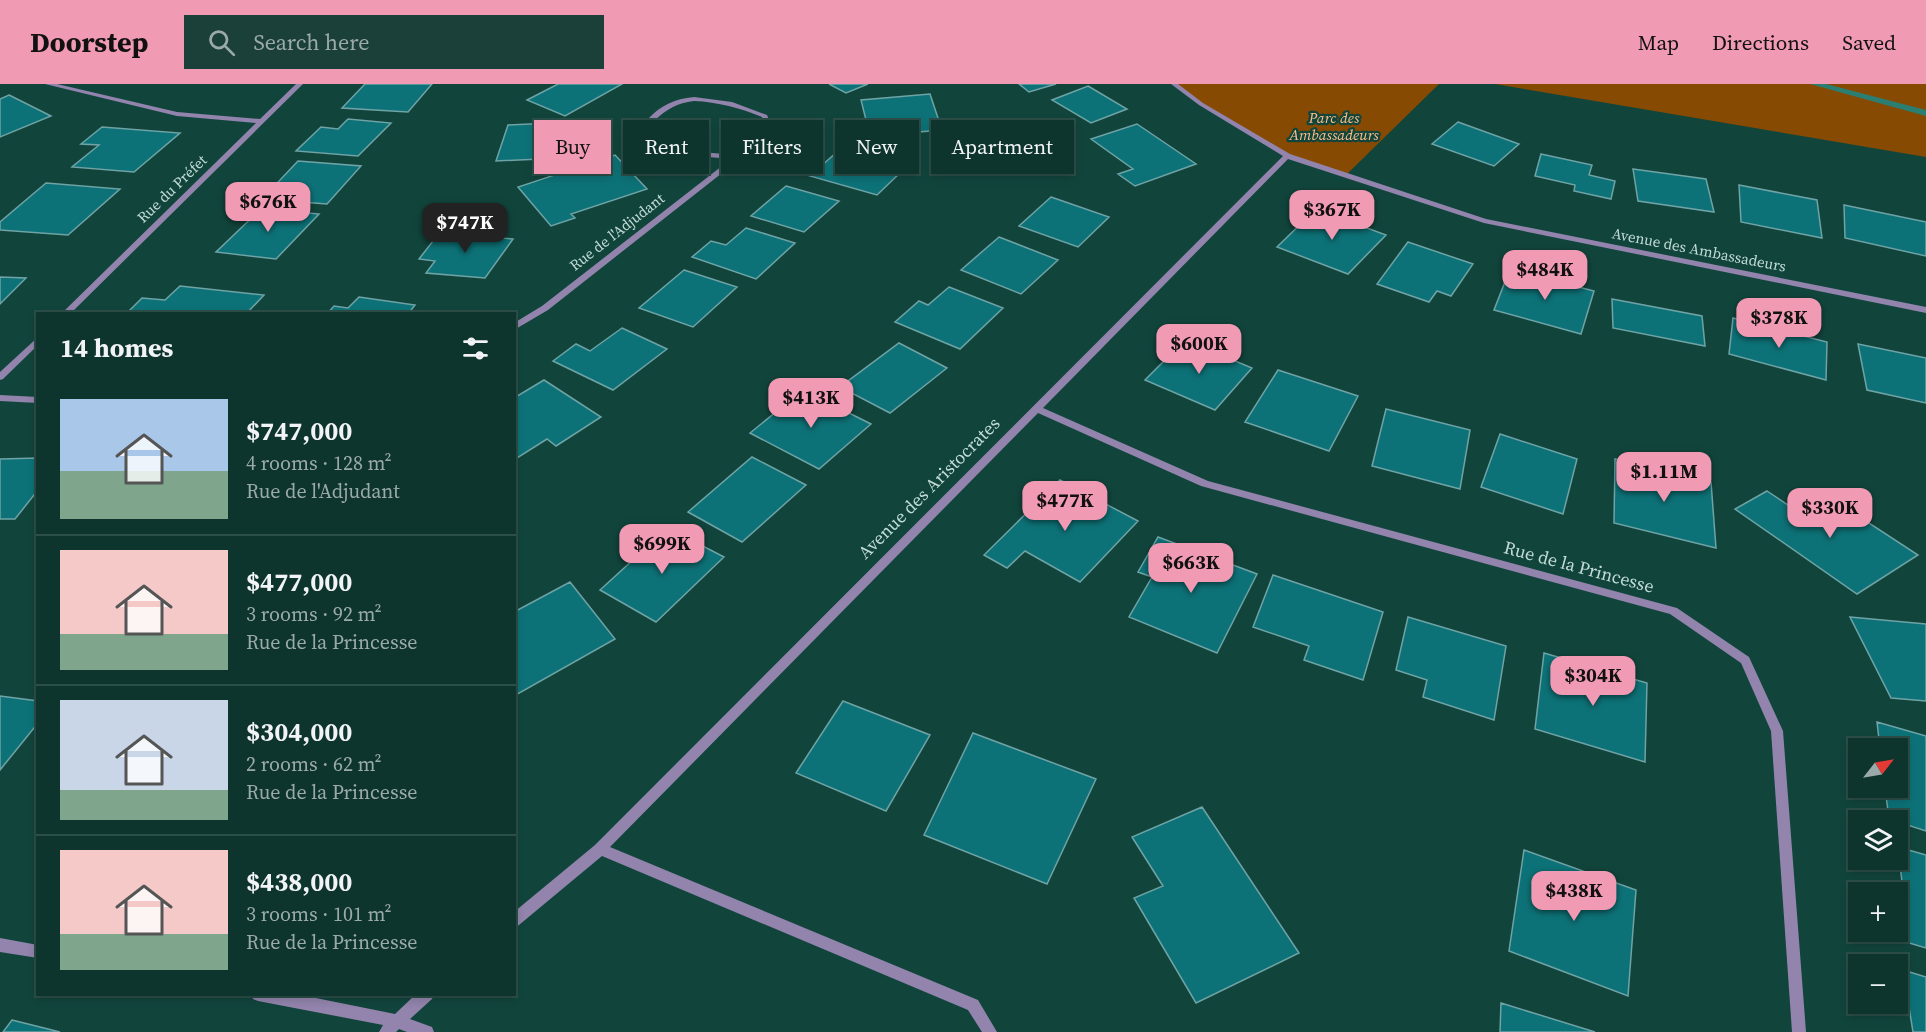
<!DOCTYPE html>
<html lang="en">
<head>
<meta charset="utf-8">
<style>
	body { margin:0; font-family:"Source Serif 4",serif; background:#1b3f39; color:#f1f3f6; height:100vh; display:flex; flex-direction:column; font-size:22px; white-space:nowrap }
	* { box-sizing:border-box; margin:0 }
	p { font-size:20px; color:#9aaaaa }
	.icon { flex:none; width:33px; height:33px; fill:none; stroke:currentColor; stroke-width:2; stroke-linecap:round; stroke-linejoin:round }
	.map { position:relative; flex:1; overflow:hidden }
	.sheet { position:absolute; left:36px; top:228px; width:480px; height:684px; display:flex; flex-direction:column; background:#0d342d; border-radius:0px; box-shadow:0 3px 9px #0003,0 0 0 2px #2d4f49 }
	.sheet>* { flex:none }
	.guide { position:absolute; left:534px; top:36px; width:570px; height:54px; display:flex; gap:12px }
	.needle { width:39px; rotate:59deg }
	.controls { position:absolute; left:1848px; top:654px; display:grid; gap:12px }
	.controls a { display:grid; place-items:center; width:60px; height:60px; border-radius:0px; background:#0d342d; box-shadow:0 3px 9px #0003,0 0 0 2px #2d4f49; font-size:30px }
	.price { position:absolute; translate:-50% -51px; padding:0 14px; border-radius:12px; background:#f19ab4; color:#111; font-size:20px; line-height:39px; filter:drop-shadow(0 2px 3px #0008) }
	.price::after { content:''; position:absolute; left:50%; top:36px; width:18px; height:14px; margin-left:-9px; background:inherit; clip-path:polygon(0 0,100% 0,50% 100%) }
	.price.active { background:#222; color:#fff }
	ul { padding:0; list-style:none }
	li { display:flex; align-items:center; gap:18px; height:150px; padding:0 24px }
	li+li { border-top:2px solid #2d4f49 }
	li span { display:grid; place-items:center; flex:none; width:168px; height:120px; border-radius:0px; color:#555 }
	li>.icon { margin-inline-start:auto }
	span .icon { width:72px; height:72px; fill:#fffc; stroke-width:1 }
	li b { font-size:26px }
	h2 { display:flex; justify-content:space-between; align-items:center; height:72px; padding:0 24px; font-size:26px }
	.pill { padding:0 21px; border-radius:0px; background:#0d342d; box-shadow:0 3px 9px #0003,0 0 0 2px #2d4f49; font-size:21px; line-height:54px }
	.pill.active { background:#f19ab4; color:#111 }
	header { display:flex; align-items:center; gap:36px; box-sizing:border-box; height:84px; padding:0 30px; background:#f19ab4; color:#111 }
	header strong { font-size:28px }
	nav { display:flex; gap:33px; margin-inline-start:auto; font-size:21px }
	.search { width:420px; height:54px; background:#1b3f39; display:flex; align-items:center; gap:15px; box-sizing:border-box; padding:0 21px; border-radius:0px; color:#9aaaaa; font-size:22px }
	.map>svg:first-child { display:block }
	.green { fill:#864a03 }
	.lines { fill:none; stroke-linecap:round; stroke-linejoin:round }
	.stream { fill:#2b7f72; fill-rule:evenodd }
	.building { fill:#0d7277; stroke:#6fa3a6; stroke-width:1.5 }
	.minor { fill:#9284ac; fill-rule:evenodd }
	.labels { text-anchor:middle; stroke-width:4.5; stroke-linejoin:round; paint-order:stroke }
	.far-park-label { font-size:15px; font-style:italic; fill:#fdbd88; stroke:#11453c }
	.far-street-label { font-size:15px; fill:#c2dbd6; stroke:#11453c }
	.street-label { font-size:18px; fill:#c2dbd6; stroke:#11453c }
</style>
</head>
<body>
<header>
<strong>Doorstep</strong>
<div class="search"><svg class="icon" aria-label="search" viewBox="0 0 24 24"><circle cx="10" cy="10" r="6"/><path d="M15 15l6 6"/></svg>Search here</div>
<nav><a>Map</a><a>Directions</a><a>Saved</a></nav>
</header>
<div class="map">
<svg width="1926" height="948" viewBox="0 0 1926 948">
	<rect width="100%" height="100%" fill="#11453c"/>
	<!-- green -->
	<path class="green" d="M1174,0h265l-94,92 -58,-20 -86,-52z
		M1495,0h431v73z"/>
	<g class="lines">
		<!-- stream -->
		<path class="stream" d="M1810,0h16l100,26v6z"/>
	</g>
	<!-- building -->
	<path class="building" d="M365,0h67l-24,28 -66,-4z
		M558,0h64l-57,32 -38,-16z
		M829,0h39l-22,9z
		M1019,0h37l-27,8z
		M1088,2l39,23 -36,14 -39,-23z
		M930,10l12,36 -72,6 -9,-36z
		M9,11l42,21 -51,21v-38z
		M348,35l43,4 -33,33 -62,-5 25,-24 17,2z
		M573,38l-11,36 -66,3 12,-36z
		M1458,38l61,22 -25,22 -62,-22z
		M1137,40l59,40 -61,22 -17,-12 15,-5 -42,-30z
		M102,43l78,6 -46,39 -62,-5 27,-22 -18,-1z
		M847,59l55,15 -11,9 11,4 -25,24 -67,-19z
		M1541,70l51,11 -3,10 26,6 -4,18 -37,-8 1,-6 -40,-9z
		M615,71l32,34 -76,25 4,4 -24,8 -33,-39z
		M298,77l63,5 -34,38 -65,-5z
		M1633,85l73,10 8,33 -76,-11z
		M46,99l74,6 -52,46 -68,-5v-8z
		M1739,101l78,15 5,38 -81,-16z
		M786,102l53,15 -35,31 -53,-16z
		M1051,113l58,20 -31,30 -59,-21z
		M1844,121l82,17v34l-81,-18z
		M262,124l57,6 -43,45 -60,-7z
		M1316,125l70,26 -38,39 -71,-27z
		M746,144l49,15 -39,36 -64,-22 19,-16 15,4z
		M440,148l73,7 -28,39 -59,-5 9,-12 -16,-2z
		M999,153l59,23 -37,34 -60,-24z
		M1408,158l65,22 -22,32 -14,-5 -8,11 -52,-18z
		M1510,185l84,22 -13,43 -87,-24z
		M684,186l53,17 -44,40 -54,-19z
		M0,193l26,1 -26,26z
		M180,202l84,9 -18,19h-120l16,-16 23,2z
		M949,203l54,21 -43,41 -65,-27 24,-21 9,4z
		M359,213l56,8 -7,9h-81l7,-8 14,2z
		M1612,215l90,17 3,30 -92,-18z
		M1733,234l94,24 -1,38 -97,-26z
		M622,244l45,21 -54,41 -60,-29 23,-17 14,7z
		M1185,256l67,28 -37,42 -70,-30z
		M899,259l48,25 -57,45 -50,-26z
		M1858,260l68,14v45l-59,-13z
		M1278,286l80,26 -29,55 -84,-29z
		M544,296l57,37 -45,29 -9,-7 -33,21v-62z
		M803,306l68,34 -52,45 -69,-36z
		M1386,325l84,21 -10,59 -88,-23z
		M1500,350l77,25 -14,55 -82,-27z
		M752,373l54,28 -64,57 -54,-30z
		M38,374v32l-23,29h-15v-60z
		M1615,375l96,23 5,66 -102,-25z
		M1060,396l78,41 -58,61 -55,-31 -18,17 -23,-13z
		M1767,407l27,18 29,-16 95,62 -61,39 -122,-85z
		M668,444l56,29 -68,65 -56,-32z
		M1158,453l99,37 -40,79 -88,-36 23,-40 -14,-5z
		M1273,491l110,37 -20,68 -59,-20 5,-14 -56,-19z
		M570,498l45,57 -101,57v-84z
		M1408,533l98,29 -12,74 -71,-23 4,-17 -31,-10z
		M1850,533l76,7v77l-35,-3z
		M1544,569l103,30 -2,79 -110,-33z
		M0,612l38,5v22l-38,47z
		M843,617l87,34 -44,76 -90,-38z
		M1877,638l49,14v95l-37,-12 -4,-31h13v-40h-18z
		M973,649l123,46 -49,105 -123,-49z
		M1202,723l97,146 -103,50 -62,-105 29,-12 -31,-49z
		M1898,763l28,8v93l-17,-5z
		M1524,766l112,40 -8,106 -119,-45z
		M1903,886l23,7v55h-13z
		M1501,919l94,29h-95z
		M12,936l48,12h-57z"/>
	<g class="lines">
		<!-- minor -->
		<path class="minor" d="M45,0h12l120,28 83,7 36,-35h7l-233,230h-9l195,-191 -79,-7z
			M1171,0h7l25,19 87,51 196,65 440,88v6l-442,-90 -196,-64 -245,249 165,73 469,127 72,49 34,74 23,301h-14l-21,-301 -30,-68 -71,-49 -469,-128 -163,-73 -428,434 368,153 19,32h-15l-14,-22 -366,-154 -83,69 -5,2v-15l81,-67 688,-689 -84,-51z
			M694,13l38,5 35,13 7,17 -226,178 -34,20v-7l28,-17 189,-147 -34,-3 -52,-19 2,-17c14,-15 27,-21 47,-23zM694,17c24,1 46,7 68,16l4,14 -30,24 -35,-3 -48,-16 1,-15c13,-12 23,-18 40,-20z
			M38,253v8l-35,34 -3,1v-8z
			M0,311l38,2v6l-38,-2z
			M0,854l38,7v13l-38,-6z
			M251,910h45l99,20 21,-20h18l-2,5 -22,20 22,8 2,5h-27l-8,-3 -3,3h-17l4,-7 -125,-24 -5,-2z"/>
	</g>
	<g class="labels">
		<!-- far-park labels -->
		<g class="far-park-label">
			<text x="1334" y="39">Parc des<tspan x="1334" dy="17">Ambassadeurs</tspan></text>
		</g>
		<!-- far-street labels -->
		<g class="far-street-label">
			<text transform="translate(172 105) rotate(-44)" y="5">Rue du Préfet</text>
			<text transform="translate(617 148) rotate(-38)" y="5">Rue de l'Adjudant</text>
			<text transform="translate(1699 166) rotate(11)" y="5">Avenue des Ambassadeurs</text>
		</g>
		<!-- street labels -->
		<g class="street-label">
			<text transform="translate(929 404) rotate(-45)" y="6">Avenue des Aristocrates</text>
			<text transform="translate(1579 483) rotate(15)" y="6">Rue de la Princesse</text>
		</g>
	</g>
</svg>
<div class="controls">
<a><svg class="needle" viewBox="-14 -14 28 28"><path d="M0-13l5 13h-10z" fill="#e53935"/><path d="M0 13l5-13h-10z" fill="#9aaaaa"/></svg></a>
<a><svg class="icon" aria-label="layers" viewBox="0 0 24 24"><path d="M12 4l9 5-9 5-9-5zM3 14l9 5 9-5"/></svg></a>
<a>+</a>
<a>−</a>
</div>
<b class="price" style="left:268px;top:149px">$676K</b>
<b class="price" style="left:1332px;top:157px">$367K</b>
<b class="price active" style="left:465px;top:170px">$747K</b>
<b class="price" style="left:1545px;top:217px">$484K</b>
<b class="price" style="left:1779px;top:265px">$378K</b>
<b class="price" style="left:1199px;top:291px">$600K</b>
<b class="price" style="left:811px;top:345px">$413K</b>
<b class="price" style="left:1664px;top:419px">$1.11M</b>
<b class="price" style="left:1065px;top:448px">$477K</b>
<b class="price" style="left:1830px;top:455px">$330K</b>
<b class="price" style="left:662px;top:491px">$699K</b>
<b class="price" style="left:1191px;top:510px">$663K</b>
<b class="price" style="left:1593px;top:623px">$304K</b>
<b class="price" style="left:1574px;top:838px">$438K</b>
<div class="guide">
<a class="pill active">Buy</a>
<a class="pill">Rent</a>
<a class="pill">Filters</a>
<a class="pill">New</a>
<a class="pill">Apartment</a>
</div>
<section class="sheet">
<h2>14 homes<svg class="icon" aria-label="filters" viewBox="0 0 24 24"><path d="M4 7h16M4 17h16"/><circle cx="9" cy="7" r="2"/><circle cx="15" cy="17" r="2"/></svg></h2>
<ul>
<li><span style="background:linear-gradient(#a9c7e8 60%,#7fa58c 0)"><svg class="icon" aria-label="home" viewBox="0 0 24 24"><path d="M3 11l9-7 9 7M6 9v11h12V9"/></svg></span><div><b>$747,000</b><p>4 rooms · 128 m²</p><p>Rue de l'Adjudant</p></div></li>
<li><span style="background:linear-gradient(#f6c9c9 70%,#7fa58c 0)"><svg class="icon" aria-label="home" viewBox="0 0 24 24"><path d="M3 11l9-7 9 7M6 9v11h12V9"/></svg></span><div><b>$477,000</b><p>3 rooms · 92 m²</p><p>Rue de la Princesse</p></div></li>
<li><span style="background:linear-gradient(#c9d6e8 75%,#7fa58c 0)"><svg class="icon" aria-label="home" viewBox="0 0 24 24"><path d="M3 11l9-7 9 7M6 9v11h12V9"/></svg></span><div><b>$304,000</b><p>2 rooms · 62 m²</p><p>Rue de la Princesse</p></div></li>
<li><span style="background:linear-gradient(#f6c9c9 70%,#7fa58c 0)"><svg class="icon" aria-label="home" viewBox="0 0 24 24"><path d="M3 11l9-7 9 7M6 9v11h12V9"/></svg></span><div><b>$438,000</b><p>3 rooms · 101 m²</p><p>Rue de la Princesse</p></div></li>
</ul>
</section>
</div>
</body>
</html>
